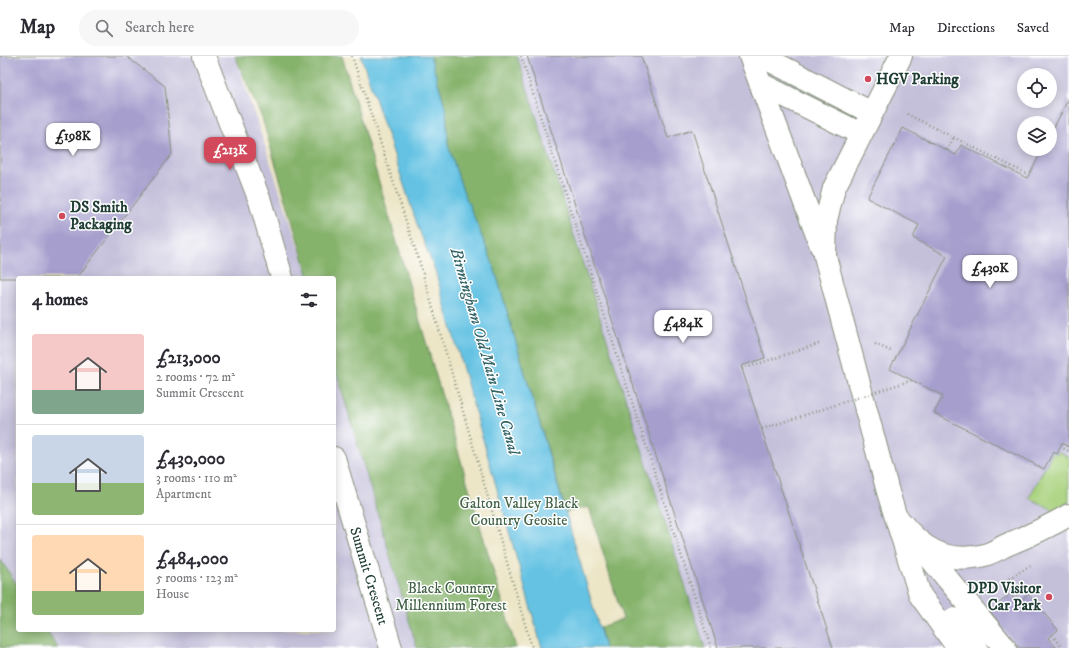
<!DOCTYPE html>
<html lang="en">
<head>
<meta charset="utf-8">
<style>
	body { margin:0; font-family:"IM FELL DW Pica",serif; background:#f7f7f7; color:#2b2b33; height:100vh; display:flex; flex-direction:column; font-size:15px; white-space:nowrap }
	* { box-sizing:border-box; margin:0 }
	p { font-size:13px; color:#7c7c81 }
	.icon { flex:none; width:22px; height:22px; fill:none; stroke:currentColor; stroke-width:2; stroke-linecap:round; stroke-linejoin:round }
	.map { position:relative; flex:1; overflow:hidden }
	.sheet { position:absolute; left:16px; top:220px; width:320px; height:356px; display:flex; flex-direction:column; background:#fff; border-radius:4px; box-shadow:0 2px 10px #0003 }
	.sheet>* { flex:none }
	.tools { position:absolute; left:1017px; top:12px; display:grid; gap:8px }
	.tools a { display:grid; place-items:center; width:40px; height:40px; border-radius:50%; background:#fff; box-shadow:0 2px 10px #0003; font-size:20px }
	.price { position:absolute; translate:-50% -34px; padding:0 9px; border-radius:8px; background:#fff; color:#222; font-size:13px; line-height:26px; filter:drop-shadow(0 1px 2px #0008) }
	.price::after { content:''; position:absolute; left:50%; top:24px; width:12px; height:9px; margin-left:-6px; background:inherit; clip-path:polygon(0 0,100% 0,50% 100%) }
	.price.active { background:#d1495b; color:#fff }
	ul { padding:0; list-style:none }
	li { display:flex; align-items:center; gap:12px; height:100px; padding:0 16px }
	li+li { border-top:1px solid #e1e1e2 }
	li span { display:grid; place-items:center; flex:none; width:112px; height:80px; border-radius:4px; color:#555 }
	li>.icon { margin-inline-start:auto }
	span .icon { width:48px; height:48px; fill:#fffc; stroke-width:1 }
	li b { font-size:17px }
	h2 { display:flex; justify-content:space-between; align-items:center; height:48px; padding:0 16px; font-size:17px }
	header { display:flex; align-items:center; gap:24px; box-sizing:border-box; height:56px; padding:0 20px; background:#fff; border-bottom:1px solid #e1e1e2 }
	header strong { font-size:19px }
	nav { display:flex; gap:22px; margin-inline-start:auto; font-size:14px }
	.search { width:280px; height:36px; background:#f7f7f7; display:flex; align-items:center; gap:10px; box-sizing:border-box; padding:0 14px; border-radius:22px; color:#7c7c81; font-size:15px }
	.map>svg:first-child { display:block }
	.industrial { fill:#c5c0da; fill-rule:evenodd }
	.green { fill:#a8d17d; stroke:#648758 }
	.forest { fill:#86b36c; stroke:#527850 }
	.water { fill:#65c2e3; stroke:#42808c }
	.building { fill:#a69fcd }
	.lines { fill:none; stroke-linecap:round; stroke-linejoin:round }
	.minor-casing { stroke:#86917d; stroke-width:24 }
	.path { stroke:#86917d; stroke-width:2.5; stroke-dasharray:1 3; stroke-linecap:butt }
	.minor { stroke:#fff; stroke-width:22 }
	.path-bridge { stroke:#86917d; stroke-width:2.5; stroke-dasharray:1 3; stroke-linecap:butt }
	.poi-dot { fill:#d1495b; stroke:#fff; stroke-width:1.5 }
	.labels { text-anchor:middle; stroke-width:3; stroke-linejoin:round; paint-order:stroke }
	.poi-label { font-size:15px; font-weight:bold; fill:#1f3d34; stroke:#fff; text-anchor:start }
	.park-label { font-size:15px; fill:#416246; stroke:#fff }
	.street-label { font-size:15px; fill:#1f3d34; stroke:#fff }
	.water-label { font-size:16px; font-style:italic; fill:#346569; stroke:#fff }
</style>
</head>
<body>
<header>
<strong>Map</strong>
<div class="search"><svg class="icon" aria-label="search" viewBox="0 0 24 24"><circle cx="10" cy="10" r="6"/><path d="M15 15l6 6"/></svg>Search here</div>
<nav><a>Map</a><a>Directions</a><a>Saved</a></nav>
</header>
<div class="map">
<svg width="1069" height="592" viewBox="0 0 1069 592">
	<rect width="100%" height="100%" fill="#fff"/>
	<filter id="ink" filterUnits="userSpaceOnUse"><feTurbulence type="fractalNoise" baseFrequency=".025" numOctaves="2"/><feDisplacementMap in="SourceGraphic" scale="8" xChannelSelector="R" yChannelSelector="G"/><feConvolveMatrix kernelMatrix="1 2 1 2 8 2 1 2 1" color-interpolation-filters="sRGB"/></filter>
	<filter id="wash" filterUnits="userSpaceOnUse"><feTurbulence type="fractalNoise" baseFrequency=".012" numOctaves="4" result="noise"/><feDisplacementMap in="SourceGraphic" scale="16" xChannelSelector="R" yChannelSelector="G"/><feGaussianBlur stdDeviation="0.9" result="paint"/><feColorMatrix in="noise" values="0 0 0 0 0 0 0 0 0 0 0 0 0 0 0 0 0 1.4 0 .05"/><feComposite in="paint" operator="in"/></filter>
	<g filter="url(#wash)">
		<rect width="100%" height="100%" fill="#ece5c6"/>
		<!-- industrial -->
		<path class="industrial" d="M0,0h235l74,222h-291v308l-18,-27z
			M517,0h552v592h-364zM1024,19h26v26h-26zM1024,67h26v26h-26z
			M334,308l83,284h-359l-12,-18h288z"/>
		<!-- green -->
		<path class="green" d="M1058,395l11,6v45l-15,8 -25,-12 24,-46 4,2z"/>
		<!-- forest -->
		<path class="forest" d="M235,0h107l174,592h-99l-83,-284v-86h-25l-47,-160z
			M430,0h87l188,592h-100l-5,-21 23,-8 -34,-112 -23,5 -72,-245 -33,-82 -13,-40 -2,-36z
			M0,503l18,27v44h28l12,18h-58z"/>
		<!-- water -->
		<path class="water" d="M361,0h69l16,53 2,36 13,40 33,82 111,381h-63l-107,-378 -17,-43z"/>
		<g id="blocks">
			<!-- building -->
			<path class="building" d="M0,0h126l39,30 7,68 -95,124h-77z
				M527,0h114l27,82 24,-8 73,228 -24,8 92,282h-115z
				M1069,42v349l-7,-4 -5,11 -4,-2 -9,17 -110,-56 9,-17 -53,-27 57,-113 -34,-18 6,-13 -52,-27 36,-70 53,27 5,-10 66,33 16,-29h7v-14z
				M1010,538l8,9 10,-9 30,36 -10,8 9,10h-38l-29,-37z"/>
		</g>
	</g>
	<g filter="url(#ink)">
		<use href="#blocks" fill-opacity="0" stroke="#86917d" stroke-width="1"/>
		<g class="lines">
			<defs>
				<g id="minor">
					<path d="M204,0l56,145 22,77"/>
					<path d="M750,0l71,190"/>
					<path d="M761,0l111,57"/>
					<path d="M901,0l-67,132 -8,32 -1,36 63,236 32,103 38,53"/>
					<path d="M761,28l100,50"/>
					<path id="s1" d="M334,402l57,190"/>
					<path d="M900,465c21,27 44,42 80,35 10,-1 21,-9 31,-13 20,-8 39,-17 58,-28"/>
					<path d="M920,490l85,102"/>
					<path d="M954,563l23,29"/>
				</g>
			</defs>
			<!-- minor casing -->
			<use href="#minor" class="minor-casing"/>
			<!-- path -->
			<path class="path" d="M352,0l68,208 112,384
				M521,0l190,592
				M907,58l122,61
				M947,94l7,-13
				M875,288l18,8
				M742,313l79,-26
				M1060,391l9,4
				M1013,542l6,-5 -12,-13 26,-16
				M1052,579l10,13"/>
			<!-- minor -->
			<use href="#minor" class="minor"/>
			<!-- path-bridge -->
			<path class="path-bridge" d="M762,373l150,-49"/>
		</g>
	</g>
	<!-- markers -->
	<g class="poi-dot">
		<circle cx="868" cy="23" r="4"/>
		<circle cx="62" cy="160" r="4"/>
		<circle cx="1049" cy="541" r="4"/>
	</g>
	<g class="labels">
		<!-- poi labels -->
		<g class="poi-label">
			<text x="876" y="28">HGV Parking</text>
			<text x="70" y="156">DS Smith<tspan x="70" dy="17">Packaging</tspan></text>
			<text x="1041" y="537" text-anchor="end">DPD Visitor<tspan x="1041" dy="17">Car Park</tspan></text>
		</g>
		<!-- park labels -->
		<g class="park-label">
			<text x="519" y="452">Galton Valley Black<tspan x="519" dy="17">Country Geosite</tspan></text>
			<text x="451" y="537">Black Country<tspan x="451" dy="17">Millennium Forest</tspan></text>
		</g>
		<!-- street labels -->
		<g class="street-label">
			<text dy="5" stroke="none"><textPath href="#s1" startOffset="123">Summit Crescent</textPath></text>
		</g>
		<!-- water labels -->
		<g class="water-label">
			<text transform="translate(486 295) rotate(74)" y="6">Birmingham Old Main Line Canal</text>
		</g>
	</g>
</svg>
<div class="tools">
<a><svg class="icon" aria-label="locate" viewBox="0 0 24 24"><circle cx="12" cy="12" r="6"/><path d="M12 2v4M12 18v4M2 12h4M18 12h4"/></svg></a>
<a><svg class="icon" aria-label="layers" viewBox="0 0 24 24"><path d="M12 4l9 5-9 5-9-5zM3 14l9 5 9-5"/></svg></a>
</div>
<b class="price" style="left:73px;top:101px">£198K</b>
<b class="price active" style="left:230px;top:115px">£213K</b>
<b class="price" style="left:990px;top:233px">£430K</b>
<b class="price" style="left:683px;top:288px">£484K</b>
<section class="sheet">
<h2>4 homes<svg class="icon" aria-label="filters" viewBox="0 0 24 24"><path d="M4 7h16M4 17h16"/><circle cx="9" cy="7" r="2"/><circle cx="15" cy="17" r="2"/></svg></h2>
<ul>
<li><span style="background:linear-gradient(#f6c9c9 70%,#7fa58c 0)"><svg class="icon" aria-label="home" viewBox="0 0 24 24"><path d="M3 11l9-7 9 7M6 9v11h12V9"/></svg></span><div><b>£213,000</b><p>2 rooms · 72 m²</p><p>Summit Crescent</p></div></li>
<li><span style="background:linear-gradient(#c9d6e8 60%,#8fb573 0)"><svg class="icon" aria-label="home" viewBox="0 0 24 24"><path d="M3 11l9-7 9 7M6 9v11h12V9"/></svg></span><div><b>£430,000</b><p>3 rooms · 110 m²</p><p>Apartment</p></div></li>
<li><span style="background:linear-gradient(#ffd9b3 70%,#8fb573 0)"><svg class="icon" aria-label="home" viewBox="0 0 24 24"><path d="M3 11l9-7 9 7M6 9v11h12V9"/></svg></span><div><b>£484,000</b><p>5 rooms · 123 m²</p><p>House</p></div></li>
</ul>
</section>
</div>
</body>
</html>
